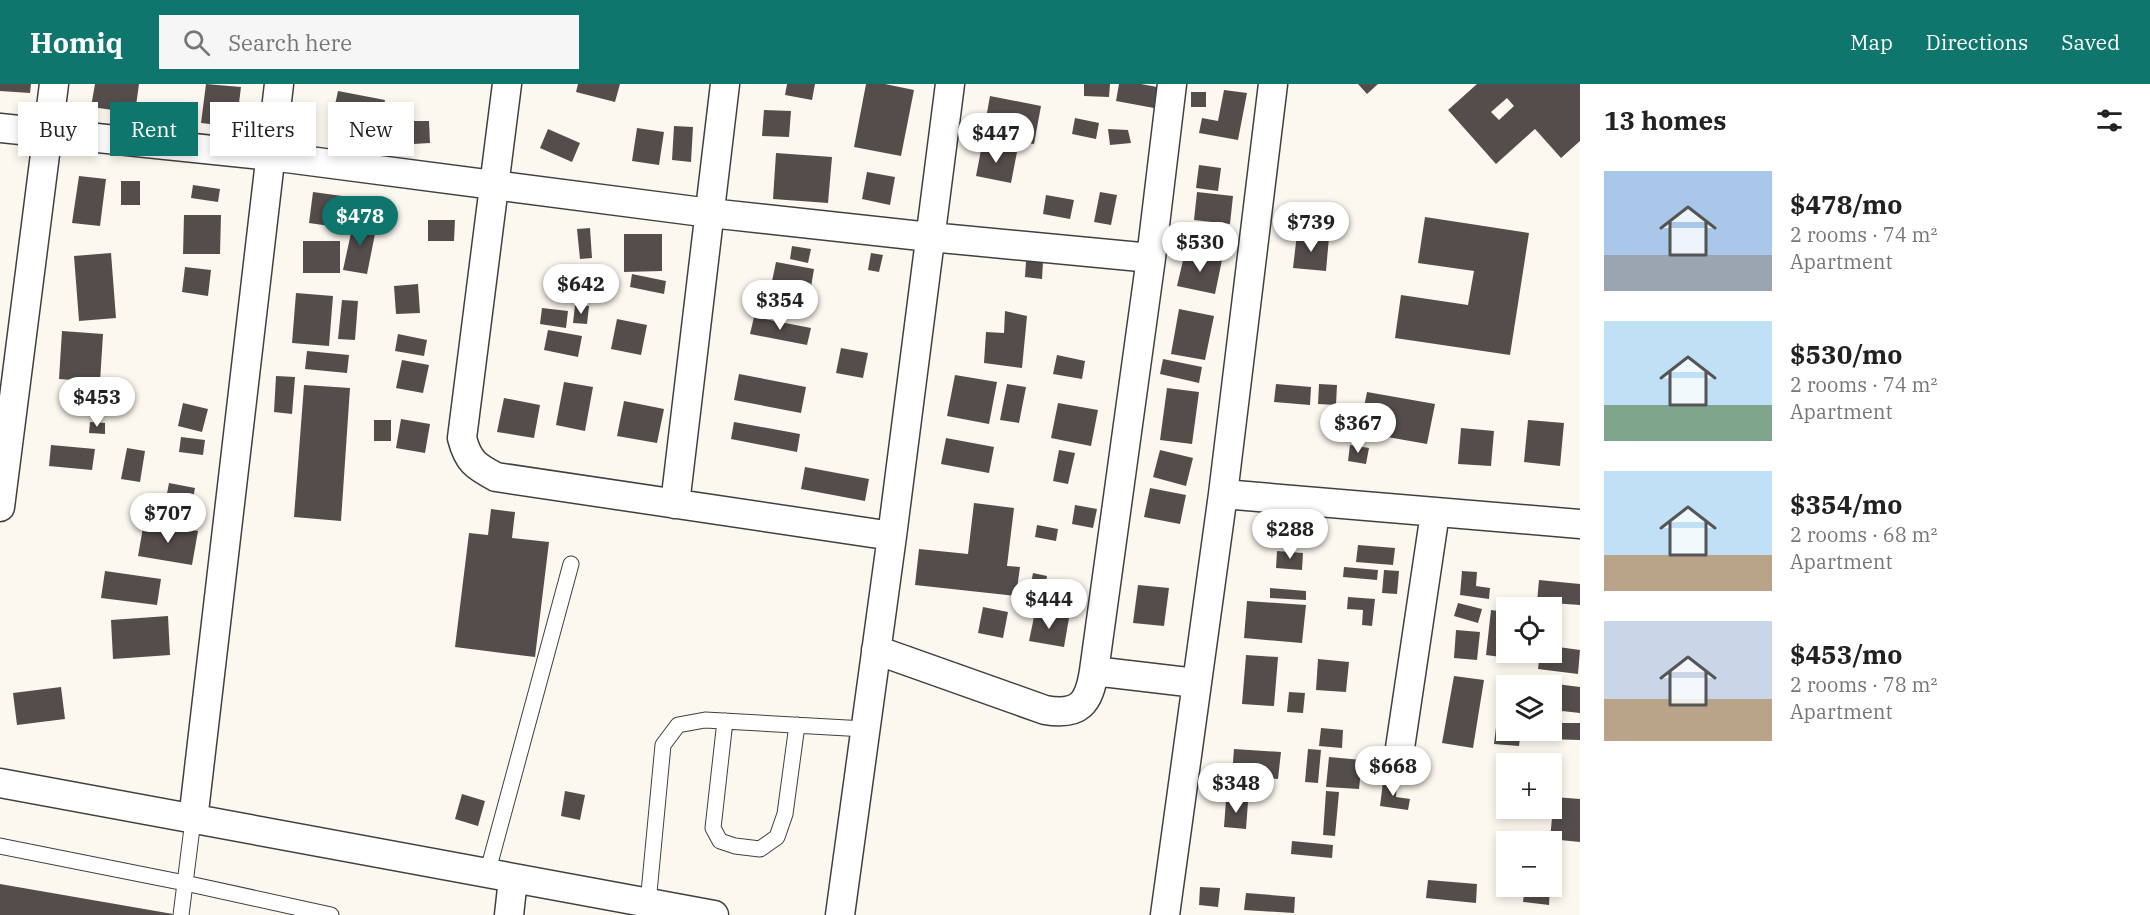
<!DOCTYPE html>
<html lang="en">
<head>
<meta charset="utf-8">
<style>
	body { margin:0; font-family:"IBM Plex Serif",serif; background:#f6f6f6; color:#222; height:100vh; display:flex; flex-direction:column; font-size:22px; white-space:nowrap }
	* { box-sizing:border-box; margin:0 }
	p { font-size:20px; color:#767676 }
	.icon { flex:none; width:33px; height:33px; fill:none; stroke:currentColor; stroke-width:2; stroke-linecap:round; stroke-linejoin:round }
	.map { position:relative; flex:1; overflow:hidden }
	.drawer { display:flex; flex-direction:column; background:#fff; width:570px }
	.drawer>* { flex:none }
	.guide { position:absolute; left:18px; top:18px; width:570px; height:54px; display:flex; gap:12px }
	.controls { position:absolute; left:1496px; top:513px; display:grid; gap:12px }
	.controls a { display:grid; place-items:center; width:66px; height:66px; border-radius:0px; background:#fff; box-shadow:0 3px 9px #0003; font-size:30px }
	.price { position:absolute; translate:-50% -51px; padding:0 14px; border-radius:21px; background:#fff; color:#222; font-size:20px; line-height:39px; filter:drop-shadow(0 2px 3px #0008) }
	.price::after { content:''; position:absolute; left:50%; top:36px; width:18px; height:14px; margin-left:-9px; background:inherit; clip-path:polygon(0 0,100% 0,50% 100%) }
	.price.current { background:#0f766e; color:#fff }
	ul { padding:0; list-style:none }
	li { display:flex; align-items:center; gap:18px; height:150px; padding:0 24px }
	li span { display:grid; place-items:center; flex:none; width:168px; height:120px; border-radius:0px; color:#555 }
	li>.icon { margin-inline-start:auto }
	span .icon { width:72px; height:72px; fill:#fffc; stroke-width:1 }
	li b { font-size:26px }
	h2 { display:flex; justify-content:space-between; align-items:center; height:72px; padding:0 24px; font-size:26px }
	.pill { padding:0 21px; border-radius:0px; background:#fff; box-shadow:0 3px 9px #0003; font-size:21px; line-height:54px }
	.pill.current { background:#0f766e; color:#fff }
	header { display:flex; align-items:center; gap:36px; box-sizing:border-box; height:84px; padding:0 30px; background:#0f766e; color:#fff }
	header strong { font-size:28px }
	nav { display:flex; gap:33px; margin-inline-start:auto; font-size:21px }
	.search { width:420px; height:54px; background:#f6f6f6; display:flex; align-items:center; gap:15px; box-sizing:border-box; padding:0 21px; border-radius:0px; color:#767676; font-size:22px }
	main { display:flex; flex:1; min-height:0 }
	.map>svg:first-child { display:block }
	.building { fill:#554d4b; fill-rule:evenodd }
	.lines { fill:none; stroke-linecap:round; stroke-linejoin:round }
	.lane-casing { stroke:#404040; stroke-width:17 }
	.street-casing { stroke:#404040; stroke-width:31 }
	.lane { stroke:#fff; stroke-width:15 }
	.street { stroke:#fff; stroke-width:28 }
</style>
</head>
<body>
<header>
<strong>Homiq</strong>
<div class="search"><svg class="icon" aria-label="search" viewBox="0 0 24 24"><circle cx="10" cy="10" r="6"/><path d="M15 15l6 6"/></svg>Search here</div>
<nav><a>Map</a><a>Directions</a><a>Saved</a></nav>
</header>
<main>
<div class="map">
<svg width="1580" height="831" viewBox="0 0 1580 831">
	<rect width="100%" height="100%" fill="#fdf8ef"/>
	<!-- building -->
	<path class="building" d="M0,0h31l-1,9 -30,-2z
		M95,0h44l-4,29 -44,-6z
		M206,0l35,3 -5,40 -35,-4z
		M578,0h42l-5,18 -39,-10z
		M787,0h28l-3,16 -27,-5z
		M866,0h19l29,6 -13,66 -47,-9z
		M1084,0h26l-1,13 -25,-1z
		M1119,0h22l16,3 -3,21 -38,-7z
		M1358,0h20l-11,10z
		M1477,0h103v57l-19,17 -26,-29 -39,35 -48,-54zM1507,14l7,8 -15,14 -8,-8z
		M1224,6l23,3 -9,47 -39,-7 3,-15 16,3z
		M338,7l47,9 -8,41 -48,-9z
		M1191,8h15v15h-15z
		M990,12l51,10 -7,38 -51,-9z
		M764,26l27,1 -2,26 -27,-1z
		M1075,34l24,5 -3,16 -24,-5z
		M413,37h16l1,22 -17,1z
		M674,42l19,1 -2,35 -19,-2z
		M637,44l27,4 -5,33 -27,-4z
		M548,45l32,14 -8,19 -32,-14z
		M1108,45l20,1 3,13 -21,2z
		M982,61l35,7 -6,31 -35,-7z
		M776,69l56,4 -4,46 -55,-4z
		M1199,81l22,3 -3,23 -22,-3z
		M867,88l28,5 -5,28 -28,-6z
		M79,92l27,3 -6,47 -28,-3z
		M121,97h19v24h-19z
		M193,101l27,4 -2,13 -27,-4z
		M313,108l29,4 -5,31 -28,-4z
		M1100,108l17,3 -6,30 -17,-3z
		M1197,108l36,4 -3,28 -36,-4z
		M1046,111l28,5 -4,19 -27,-5z
		M184,131h37l-1,39h-37z
		M1425,133l104,16 -19,122 -115,-17 6,-43 67,10 6,-34 -56,-8z
		M354,135l23,5 -10,50 -24,-4z
		M428,136h27l-1,21h-26z
		M590,144l2,30 -12,1 -3,-30z
		M1197,146l17,1 -1,15 -18,-1z
		M624,150h38v37l-38,1z
		M1297,150l32,3 -3,34 -33,-3z
		M303,157h37v32h-37z
		M792,162l19,3 -3,14 -18,-4z
		M1185,168l37,8 -7,34 -38,-8z
		M111,169l5,65 -37,3 -5,-65z
		M871,169l12,2 -4,17 -11,-2z
		M1026,177l17,1 -1,17 -17,-2z
		M776,178l38,7 -4,24 -39,-7z
		M185,183l26,3 -3,26 -26,-4z
		M632,190l34,7 -2,13 -34,-7z
		M418,200l2,29 -24,1 -2,-28z
		M750,204l36,7 -3,19 -37,-7z
		M296,209l37,3 -4,50 -37,-3z
		M342,216l16,1 -3,39 -17,-1z
		M575,221l14,1 -2,18 -14,-1z
		M542,224l26,3 -2,17 -26,-4z
		M1179,225l35,7 -9,44 -34,-6z
		M1005,227l22,5 -5,52 -38,-5 2,-31 18,1z
		M754,233l57,11 -4,17 -57,-11z
		M617,235l30,6 -6,30 -30,-6z
		M548,246l34,6 -4,21 -34,-7z
		M62,247l41,3 -3,48 -41,-3z
		M398,250l29,6 -3,16 -29,-5z
		M841,264l27,5 -5,25 -27,-5z
		M307,267l42,4 -2,18 -42,-4z
		M1057,271l28,6 -3,18 -29,-5z
		M1163,275l39,8 -3,16 -39,-9z
		M402,276l27,5 -6,28 -27,-5z
		M739,290l67,13 -5,26 -67,-13z
		M955,291l42,7 -8,42 -42,-8z
		M276,292l19,1 -3,37 -18,-2z
		M564,298l29,5 -8,44 -29,-6z
		M1007,300l19,3 -7,36 -19,-3z
		M1276,300l35,3 -1,18 -36,-3z
		M1319,300l18,1 -1,20 -18,-1z
		M304,301l46,3 -9,133 -47,-4z
		M1167,304l32,4 -7,52 -32,-4z
		M1367,308l68,12 -8,40 -68,-12z
		M504,314l36,7 -6,33 -37,-6z
		M624,317l40,8 -7,34 -40,-7z
		M183,319l25,6 -6,23 -24,-6z
		M1058,319l40,7 -7,36 -40,-8z
		M401,335l29,5 -5,29 -29,-5z
		M374,336h17v21h-17z
		M1528,336l36,3 -4,43 -36,-4z
		M90,338l15,1v11l-16,-1z
		M734,338l66,12 -3,18 -66,-13z
		M1461,344l33,3 -3,35 -33,-2z
		M181,353l24,3 -2,15 -24,-3z
		M946,354l48,9 -5,26 -48,-9z
		M51,361l44,4 -3,21 -43,-4z
		M1350,361l19,3 -3,16 -18,-3z
		M127,364l18,3 -5,31 -19,-3z
		M1059,366l16,3 -7,31 -15,-3z
		M1160,366l33,8 -7,28 -33,-9z
		M805,383l64,12 -4,22 -64,-12z
		M169,399l26,5 -5,26 -26,-5z
		M1150,404l36,7 -6,29 -36,-7z
		M974,419l40,5 -7,58 13,1 -4,29 -101,-11 4,-36 49,5z
		M1075,421l22,4 -4,19 -21,-4z
		M491,425l24,3 -3,26 37,4 -14,115 -80,-10 14,-114 19,2z
		M144,438l54,9 -6,34 -54,-9z
		M1264,438l58,5 -2,15 -57,-5z
		M1037,441l21,4 -2,12 -21,-4z
		M1358,461l37,3 -2,17 -37,-3z
		M1277,467l26,2 -1,17 -26,-2z
		M1344,483l34,3 -1,10 -34,-3z
		M1384,486l15,1 -2,23 -15,-1z
		M105,487l56,8 -4,26 -56,-7z
		M1462,487l15,1 -1,14 14,2 -1,11 -29,-4z
		M1033,489l14,3 -3,16 -14,-3z
		M1539,496l41,4v21l-43,-3z
		M1138,501l31,3 -5,38 -31,-3z
		M1270,504l36,3v9l-36,-2z
		M1348,513l27,2 -3,27 -10,-1 1,-15 -16,-1z
		M1247,517l59,4 -4,38 -58,-5z
		M1458,519l24,6 -4,14 -24,-7z
		M983,523l25,5 -5,26 -25,-5z
		M1491,526l15,2v40h3l-1,6 -22,-3z
		M1035,528l34,6 -5,29 -35,-6z
		M168,532l2,39 -57,4 -2,-39z
		M1456,546l24,2 -3,28 -23,-2z
		M1551,562l29,4 -2,24 -40,-5 2,-17h11z
		M1246,571l32,2 -4,49 -32,-2z
		M1318,575l31,3 -3,30 -30,-2z
		M1454,592l30,4 -11,68 -31,-5z
		M1556,600l24,3v26l-27,-3z
		M61,603l4,32 -48,6 -4,-32z
		M1289,608l16,1 -2,20 -16,-1z
		M1497,635l9,2v9h15l-2,16 -25,-2z
		M1551,639h29v17l-33,-1v-9h4z
		M1321,644l22,2 -1,18 -23,-2z
		M1234,665l47,3 -3,27 -46,-4z
		M1308,665l13,1 -3,33 -13,-1z
		M1329,673l33,3 -3,29 -33,-2z
		M1383,698l14,1 -1,14 14,2 -2,11 -28,-4z
		M565,707l20,4 -5,25 -19,-4z
		M1326,707l13,1 -4,44 -12,-1z
		M462,710l23,7 -7,25 -23,-7z
		M1554,713l26,2v43l-30,-3z
		M1226,716l22,2 -2,27 -22,-2z
		M1292,757l41,4 -1,13 -41,-4z
		M1428,796l49,4 -1,19 -50,-5z
		M0,800l173,30 -1,1h-172z
		M1525,802h25l-1,19 -26,-3z
		M1200,803l20,1 -2,19 -19,-2z
		M1246,809l49,4 -1,16 -50,-3z"/>
	<g class="lines">
		<defs>
			<path id="lane" d="M725,637l-12,107 7,13 15,5 25,3 17,-12 8,-23 12,-89
				M0,762l185,37 146,32
				M487,790l84,-310
				M648,819l15,-158 15,-20 27,-5 160,9
				M181,831l12,-95"/>
			<path id="street" d="M507,0l-45,354c6,23 13,28 34,39l396,59
				M0,44l271,28 439,57 220,24 221,21 21,-174
				M1223,410l357,30
				M675,420l50,-420
				M0,423l54,-423
				M876,566l169,60c35,6 44,-7 49,-39l57,-413
				M1094,587l102,12
				M1400,664l35,-235
				M0,699l714,132
				M193,736l86,-736
				M509,831l4,-36
				M840,831l52,-379 58,-452
				M1165,831l58,-421 50,-410"/>
		</defs>
		<!-- lane casing -->
		<use href="#lane" class="lane-casing"/>
		<!-- street casing -->
		<use href="#street" class="street-casing"/>
		<!-- lane -->
		<use href="#lane" class="lane"/>
		<!-- street -->
		<use href="#street" class="street"/>
	</g>
</svg>
<div class="controls">
<a><svg class="icon" aria-label="locate" viewBox="0 0 24 24"><circle cx="12" cy="12" r="6"/><path d="M12 2v4M12 18v4M2 12h4M18 12h4"/></svg></a>
<a><svg class="icon" aria-label="layers" viewBox="0 0 24 24"><path d="M12 4l9 5-9 5-9-5zM3 14l9 5 9-5"/></svg></a>
<a>+</a>
<a>−</a>
</div>
<b class="price" style="left:996px;top:80px">$447</b>
<b class="price current" style="left:360px;top:163px">$478</b>
<b class="price" style="left:1311px;top:169px">$739</b>
<b class="price" style="left:1200px;top:189px">$530</b>
<b class="price" style="left:581px;top:231px">$642</b>
<b class="price" style="left:780px;top:247px">$354</b>
<b class="price" style="left:97px;top:344px">$453</b>
<b class="price" style="left:1358px;top:370px">$367</b>
<b class="price" style="left:168px;top:460px">$707</b>
<b class="price" style="left:1290px;top:476px">$288</b>
<b class="price" style="left:1049px;top:546px">$444</b>
<b class="price" style="left:1393px;top:713px">$668</b>
<b class="price" style="left:1236px;top:730px">$348</b>
<div class="guide">
<a class="pill">Buy</a>
<a class="pill current">Rent</a>
<a class="pill">Filters</a>
<a class="pill">New</a>
</div>
</div>
<section class="drawer">
<h2>13 homes<svg class="icon" aria-label="filters" viewBox="0 0 24 24"><path d="M4 7h16M4 17h16"/><circle cx="9" cy="7" r="2"/><circle cx="15" cy="17" r="2"/></svg></h2>
<ul>
<li><span style="background:linear-gradient(#a9c7e8 70%,#9aa5b1 0)"><svg class="icon" aria-label="home" viewBox="0 0 24 24"><path d="M3 11l9-7 9 7M6 9v11h12V9"/></svg></span><div><b>$478/mo</b><p>2 rooms · 74 m²</p><p>Apartment</p></div></li>
<li><span style="background:linear-gradient(#bfe0f5 70%,#7fa58c 0)"><svg class="icon" aria-label="home" viewBox="0 0 24 24"><path d="M3 11l9-7 9 7M6 9v11h12V9"/></svg></span><div><b>$530/mo</b><p>2 rooms · 74 m²</p><p>Apartment</p></div></li>
<li><span style="background:linear-gradient(#bfe0f5 70%,#b9a48a 0)"><svg class="icon" aria-label="home" viewBox="0 0 24 24"><path d="M3 11l9-7 9 7M6 9v11h12V9"/></svg></span><div><b>$354/mo</b><p>2 rooms · 68 m²</p><p>Apartment</p></div></li>
<li><span style="background:linear-gradient(#c9d6e8 65%,#b9a48a 0)"><svg class="icon" aria-label="home" viewBox="0 0 24 24"><path d="M3 11l9-7 9 7M6 9v11h12V9"/></svg></span><div><b>$453/mo</b><p>2 rooms · 78 m²</p><p>Apartment</p></div></li>
</ul>
</section>
</main>
</body>
</html>
